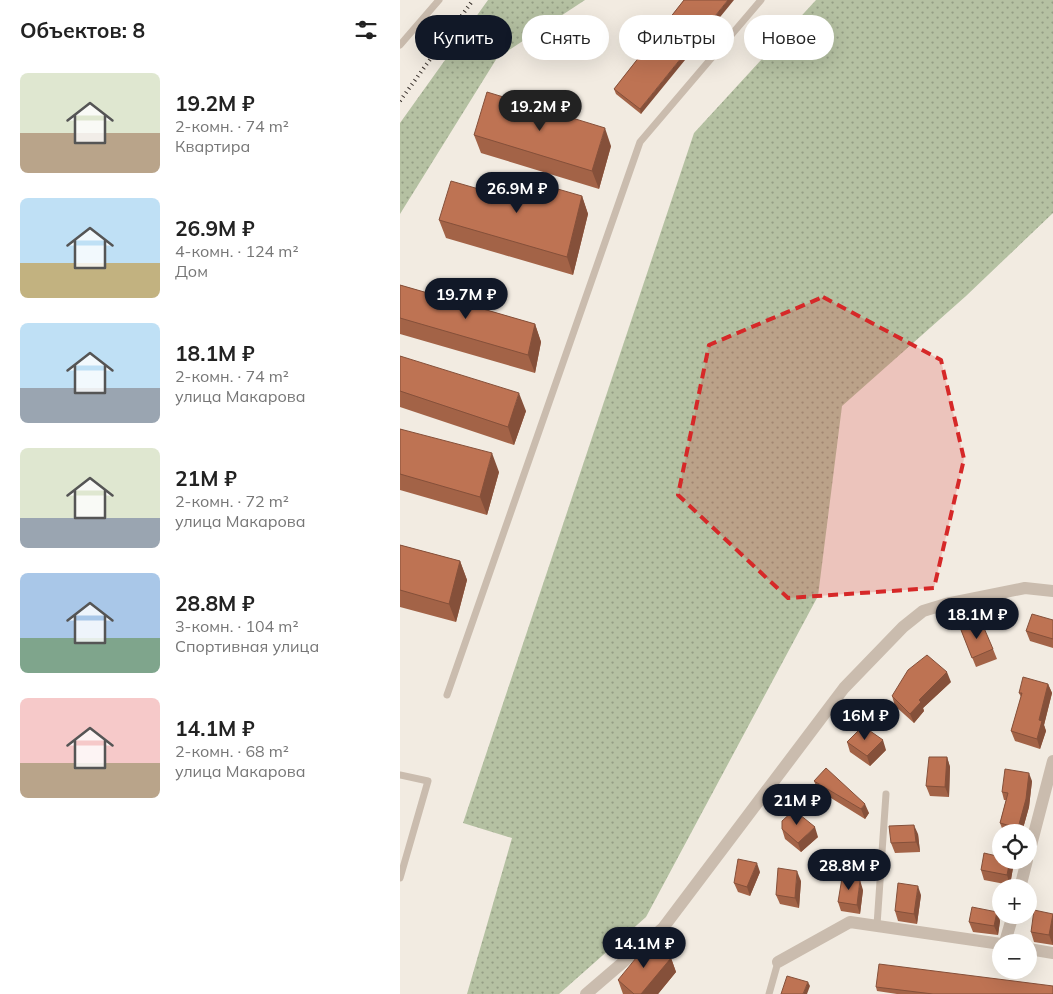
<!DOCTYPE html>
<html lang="ru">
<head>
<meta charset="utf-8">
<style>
	body { margin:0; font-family:Mulish,sans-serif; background:#f2f2f2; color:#222; height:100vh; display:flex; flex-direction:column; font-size:19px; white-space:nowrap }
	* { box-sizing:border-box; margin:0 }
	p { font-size:16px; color:#767676 }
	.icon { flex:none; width:28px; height:28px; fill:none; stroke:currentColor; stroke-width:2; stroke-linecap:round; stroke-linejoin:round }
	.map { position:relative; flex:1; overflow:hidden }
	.panel { display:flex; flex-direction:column; background:#fff; width:400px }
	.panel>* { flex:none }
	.top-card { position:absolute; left:15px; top:15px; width:475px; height:45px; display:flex; gap:10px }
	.buttons { position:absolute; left:592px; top:824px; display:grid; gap:10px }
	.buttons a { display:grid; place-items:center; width:45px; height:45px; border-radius:50%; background:#fff; box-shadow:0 5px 20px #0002; font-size:25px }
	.price { position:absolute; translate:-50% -42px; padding:0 11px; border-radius:18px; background:#111827; color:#fff; font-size:16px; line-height:32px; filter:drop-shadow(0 1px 2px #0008) }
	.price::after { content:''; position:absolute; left:50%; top:30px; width:15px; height:11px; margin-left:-8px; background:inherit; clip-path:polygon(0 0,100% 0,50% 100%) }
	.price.active { background:#222; color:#fff }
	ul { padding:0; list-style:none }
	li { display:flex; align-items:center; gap:15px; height:125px; padding:0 20px }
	li span { display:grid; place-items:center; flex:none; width:140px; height:100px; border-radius:8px; color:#555 }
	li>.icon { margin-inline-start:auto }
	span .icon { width:60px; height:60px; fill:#fffc; stroke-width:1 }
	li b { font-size:21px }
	h2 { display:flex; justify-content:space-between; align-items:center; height:60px; padding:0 20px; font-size:21px }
	.chip { padding:0 18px; border-radius:22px; background:#fff; box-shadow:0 5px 20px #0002; font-size:18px; line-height:45px }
	.chip.active { background:#111827; color:#fff }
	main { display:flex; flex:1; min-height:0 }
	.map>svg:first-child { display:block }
	.grass { fill:url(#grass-dots) }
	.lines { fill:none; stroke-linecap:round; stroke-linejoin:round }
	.service { stroke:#cabcae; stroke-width:7 }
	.minor { stroke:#cabcae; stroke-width:12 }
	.rail { stroke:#39312c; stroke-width:4; stroke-dasharray:1 4; stroke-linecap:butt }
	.wall { fill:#a36347 }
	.shaded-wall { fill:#85503a }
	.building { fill:#be7353; stroke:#85503a }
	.marked { fill:#d62828; fill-opacity:0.2; stroke:#d62828; stroke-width:4; stroke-dasharray:10 6; stroke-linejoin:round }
</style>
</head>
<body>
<main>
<section class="panel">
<h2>Объектов: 8<svg class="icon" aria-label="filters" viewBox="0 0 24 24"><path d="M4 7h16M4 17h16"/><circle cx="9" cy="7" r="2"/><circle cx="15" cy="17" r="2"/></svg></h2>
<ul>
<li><span style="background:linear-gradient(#dfe7d0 60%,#b9a48a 0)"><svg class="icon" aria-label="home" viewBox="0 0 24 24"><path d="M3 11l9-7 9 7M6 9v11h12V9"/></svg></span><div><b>19.2M ₽</b><p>2-комн. · 74 m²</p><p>Квартира</p></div></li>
<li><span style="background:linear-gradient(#bfe0f5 65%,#c2b280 0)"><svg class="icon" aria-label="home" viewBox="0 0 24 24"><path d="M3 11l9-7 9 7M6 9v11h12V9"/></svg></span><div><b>26.9M ₽</b><p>4-комн. · 124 m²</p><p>Дом</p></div></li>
<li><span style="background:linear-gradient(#bfe0f5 65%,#9aa5b1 0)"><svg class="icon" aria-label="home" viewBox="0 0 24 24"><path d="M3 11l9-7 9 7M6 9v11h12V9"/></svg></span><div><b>18.1M ₽</b><p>2-комн. · 74 m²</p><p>улица Макарова</p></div></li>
<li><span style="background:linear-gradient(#dfe7d0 70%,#9aa5b1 0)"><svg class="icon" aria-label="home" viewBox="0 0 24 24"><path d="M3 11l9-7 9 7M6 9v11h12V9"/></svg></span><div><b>21M ₽</b><p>2-комн. · 72 m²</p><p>улица Макарова</p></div></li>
<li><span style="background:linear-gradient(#a9c7e8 65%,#7fa58c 0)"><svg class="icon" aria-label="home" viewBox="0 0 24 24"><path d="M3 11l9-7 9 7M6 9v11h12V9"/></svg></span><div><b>28.8M ₽</b><p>3-комн. · 104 m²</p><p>Спортивная улица</p></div></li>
<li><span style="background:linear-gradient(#f6c9c9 65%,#b9a48a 0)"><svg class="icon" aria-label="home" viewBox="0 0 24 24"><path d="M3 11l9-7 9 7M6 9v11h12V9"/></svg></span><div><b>14.1M ₽</b><p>2-комн. · 68 m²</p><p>улица Макарова</p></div></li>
</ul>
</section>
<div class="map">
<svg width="653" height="994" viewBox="0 0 653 994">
	<defs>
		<pattern id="grass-dots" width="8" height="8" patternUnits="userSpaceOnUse" patternTransform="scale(1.25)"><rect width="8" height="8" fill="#b5c1a2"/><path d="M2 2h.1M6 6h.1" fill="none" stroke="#949d84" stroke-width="1.8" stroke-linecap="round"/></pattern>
	</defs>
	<rect width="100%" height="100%" fill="#f2ebe1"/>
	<!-- grass -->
	<path class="grass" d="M88,0h97l-88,58 -97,156v-91z
		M416,0h237v213l-87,83 -124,110 -24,190 -172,321 -87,77h-92l45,-156 -49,-15 231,-690z"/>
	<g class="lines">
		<!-- service -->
		<path class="service" d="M0,45l39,-45
			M47,695l193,-553 121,-142
			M0,775l28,6 -28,97
			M477,925l9,-131
			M369,994l9,-32"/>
		<!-- minor -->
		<path class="minor" d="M629,853l24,-92
			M620,888l7,-28
			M605,942l8,-27
			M629,949l24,4
			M378,962l72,-40 151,22
			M186,994l77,-66 181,-240 59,-61 20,-16 23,-7 79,-16 28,3"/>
		<!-- rail -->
		<path class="rail" d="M0,101l73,-101"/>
	</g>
	<!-- wall -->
	<path class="wall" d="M284,0l-43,114 -25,-20 -2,-5z
		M74,135l137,11 -12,43 -118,-36z
		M182,196l6,18 -15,61 -127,-37 -7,-18z
		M0,285l135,39 6,18 -6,31 -135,-39z
		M0,356l126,55 -12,34 -114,-38z
		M0,429l99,43 -12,43 -87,-25z
		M0,545l60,16 7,19 -11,42 -56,-15z
		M653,620v28l-23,-7 -4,-10z
		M561,630l32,19 4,10 -21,8z
		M551,682l-28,26 1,3 -10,12 -19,-17 -3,-10z
		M648,684l4,9 -8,32 2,6 -6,18 -25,-8 -4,-10 10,-34 -2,-4z
		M447,742l39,8 -16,16 -20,-14z
		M547,757l3,10 -1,30 -19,-1 -4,-10z
		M414,781l55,32 -4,6 -47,-29z
		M632,781l-3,26 -7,25h-12l-7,-1 -3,-8 6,-23h-2l-2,-8z
		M382,829l36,8 -17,15 -16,-13z
		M518,834l2,18 -25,1 -4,-10z
		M613,868l-3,17 -26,-5 -3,-10z
		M360,872l-10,24 -12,-4 -4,-9z
		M401,881l-2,27 -19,-4 -4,-9z
		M463,890l-3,24 -19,-3 -3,-9z
		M521,895l-4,29 -19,-3 -3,-10z
		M597,912l3,9 -2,14 -25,-3 -4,-10z
		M653,914v31l-19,-3 -3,-10z
		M271,958l5,14 -18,22h-35l-5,-14z
		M476,987l177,7h-156l-20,-3z"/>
	<!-- shaded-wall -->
	<path class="shaded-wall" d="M328,0h6l-93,114 -1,-5z
		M205,128l6,18 -12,43 -7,-18z
		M182,196l6,18 -15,61 -6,-18z
		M135,324l6,18 -6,31 -7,-18z
		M119,393l7,18 -12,34 -6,-18z
		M92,453l7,19 -12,43 -7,-18z
		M60,561l7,19 -11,42 -7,-18z
		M547,672l4,10 -28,26 1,3 -10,12 -4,-9 9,-14z
		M648,684l4,9 -8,32 2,6 -6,18 -3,-10 2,-19z
		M483,740l3,10 -16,16 -3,-10z
		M547,757l3,10 -1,30 -4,-10z
		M629,773l3,8 -3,26 -7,25h-2l-2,-4z
		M465,804l4,9 -4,6 -4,-10z
		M514,825l4,9 2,18 -4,-10z
		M415,827l3,10 -17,15 -3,-9z
		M610,860l3,8 -3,17 -3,-10z
		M357,863l3,9 -10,24 -3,-9z
		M397,871l4,10 -2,27 -4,-10z
		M460,880l3,10 -3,24 -3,-9z
		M518,886l3,9 -4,29 -3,-10z
		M597,912l3,9 -2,14 -4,-9z
		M653,914v31l-4,-10z
		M271,958l5,14 -18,22h-17z
		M408,982l2,4 -3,8h-4z"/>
	<!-- building -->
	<path class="building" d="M284,0h44l-88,109 -26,-20z
		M87,92l118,36 -13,43 -118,-36z
		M116,177l66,19 -15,61 -128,-37 12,-39 59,17z
		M0,285l135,39 -7,31 -128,-37z
		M0,356l119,37 -11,34 -108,-36z
		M0,429l92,24 -12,44 -80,-23z
		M0,545l60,16 -11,43 -49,-14z
		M632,614l21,6v19l-27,-8z
		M581,621l12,28 -21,9 -11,-28z
		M527,655l20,17 -28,28 2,2 -11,12 -18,-18 16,-26z
		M623,677l25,7 -9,36 3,1 -5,18 -26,-8 11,-38h-3z
		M463,726l20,14 -16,16 -20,-14z
		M529,757h18l-2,30 -19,-1z
		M426,768l39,36 -4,5 -47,-28z
		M605,769l24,4 -3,26 -8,29 -18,-5 8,-30 -6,-1z
		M394,810l21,17 -17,16 -16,-14v-8z
		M514,825l2,17 -25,1 -2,-17z
		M584,853l17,4v3h9l-3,15 -26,-5z
		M338,859l19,4 -10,24 -13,-4z
		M378,868l19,3 -2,27 -19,-3z
		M442,878l18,2 -3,25 -19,-3z
		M498,883l20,3 -4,28 -19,-3z
		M572,907l25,5 -3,14 -25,-4z
		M634,910l19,4 -4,21 -18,-3z
		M250,941l21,17 -30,36h-7l-16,-14z
		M479,964l174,22v8h-120l-57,-7z
		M387,976l21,6 -5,12h-22z"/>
	<!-- marked area -->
	<path class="marked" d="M423,297l118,63 23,99 -30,129 -146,10 -110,-103 31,-150z"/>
</svg>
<div class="buttons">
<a><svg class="icon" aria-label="locate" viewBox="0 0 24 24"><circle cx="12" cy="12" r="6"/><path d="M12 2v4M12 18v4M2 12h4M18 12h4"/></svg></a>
<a>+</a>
<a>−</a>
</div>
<b class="price active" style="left:140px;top:132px">19.2M ₽</b>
<b class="price" style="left:117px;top:214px">26.9M ₽</b>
<b class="price" style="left:66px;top:320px">19.7M ₽</b>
<b class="price" style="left:577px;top:640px">18.1M ₽</b>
<b class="price" style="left:465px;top:741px">16M ₽</b>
<b class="price" style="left:397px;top:826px">21M ₽</b>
<b class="price" style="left:449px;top:891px">28.8M ₽</b>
<b class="price" style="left:244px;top:969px">14.1M ₽</b>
<div class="top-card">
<a class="chip active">Купить</a>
<a class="chip">Снять</a>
<a class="chip">Фильтры</a>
<a class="chip">Новое</a>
</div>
</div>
</main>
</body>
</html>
